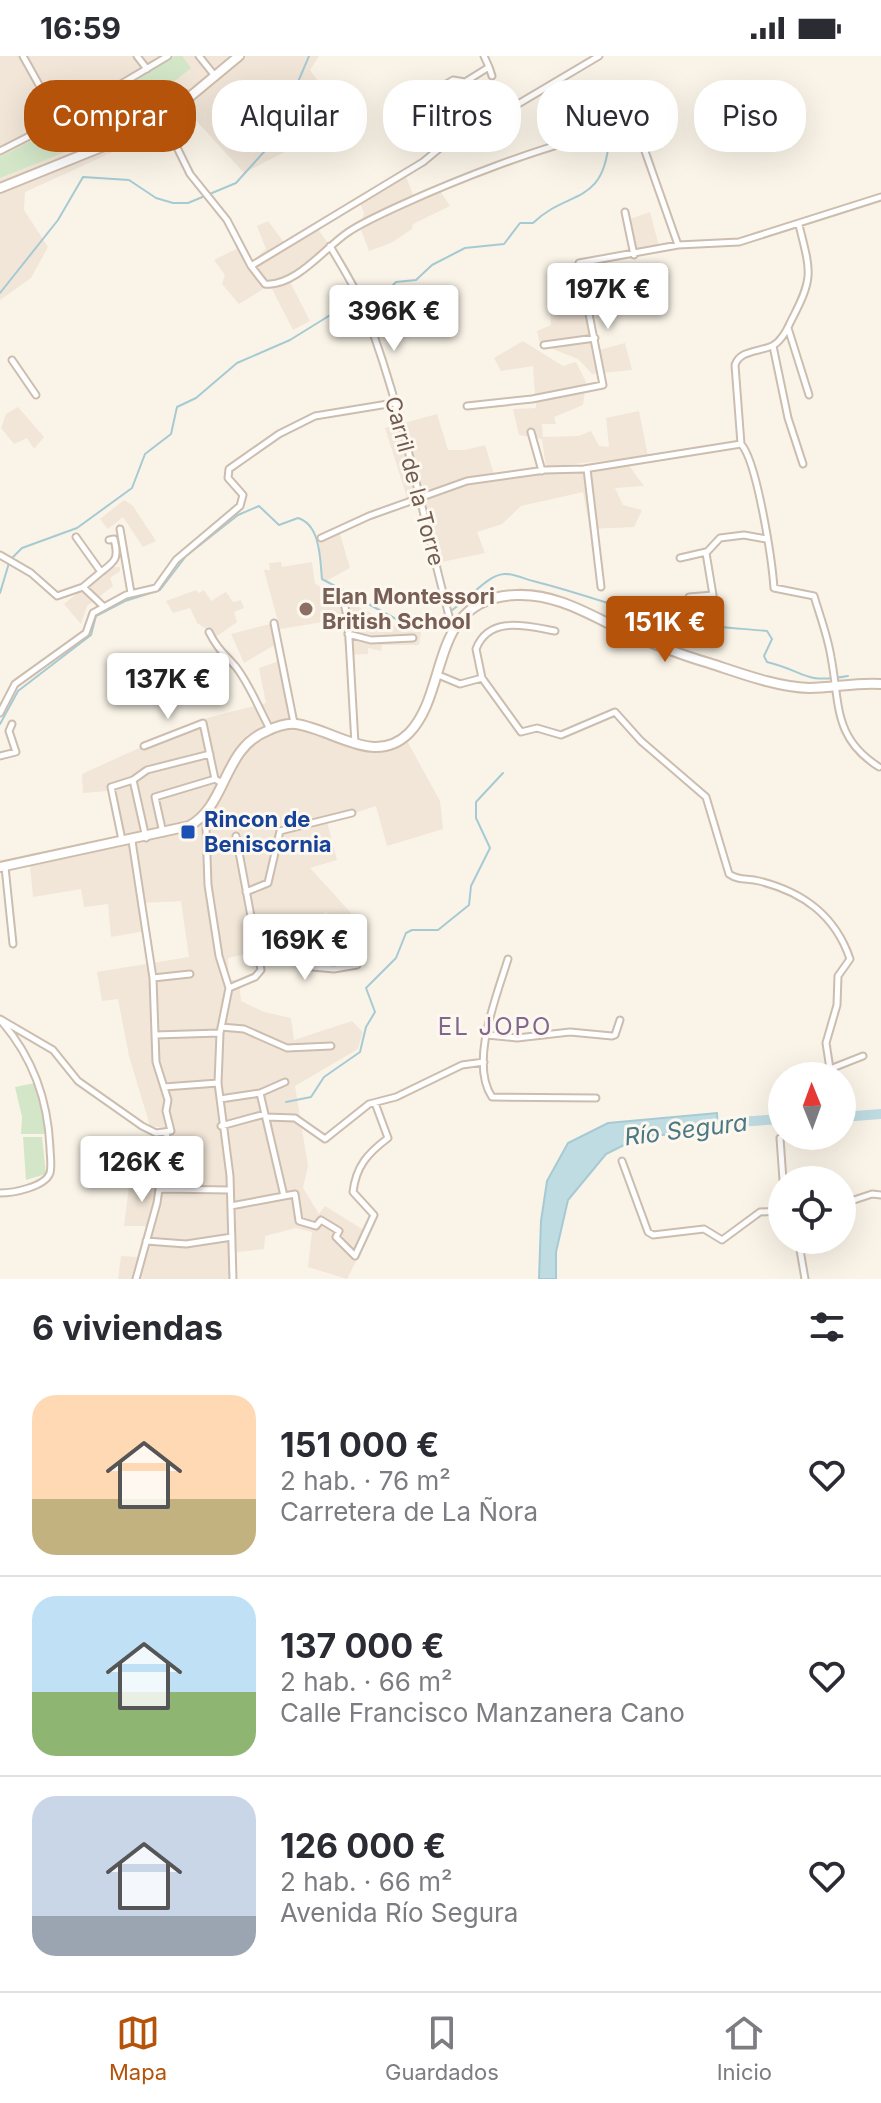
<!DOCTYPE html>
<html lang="es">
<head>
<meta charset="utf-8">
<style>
	body { margin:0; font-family:Inter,sans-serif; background:#f2f2f3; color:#2b2b33; height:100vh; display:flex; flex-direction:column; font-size:30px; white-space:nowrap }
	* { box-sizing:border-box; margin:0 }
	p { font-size:26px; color:#7c7c81 }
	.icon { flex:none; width:44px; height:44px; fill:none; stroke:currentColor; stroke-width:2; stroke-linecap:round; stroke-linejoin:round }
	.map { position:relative; height:1223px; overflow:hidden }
	.details { display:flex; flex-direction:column; background:#fff; flex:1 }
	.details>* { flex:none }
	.guide { position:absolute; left:24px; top:24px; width:834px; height:72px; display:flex; gap:16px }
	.needle { width:52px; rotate:359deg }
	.buttons { position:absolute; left:768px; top:1006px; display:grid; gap:16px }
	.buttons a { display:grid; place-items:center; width:88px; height:88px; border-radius:50%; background:#fff; box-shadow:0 8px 32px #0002; font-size:40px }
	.price { position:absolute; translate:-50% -68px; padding:0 18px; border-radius:8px; background:#fff; color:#222; font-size:26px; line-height:52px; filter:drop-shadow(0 2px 4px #0008) }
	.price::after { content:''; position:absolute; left:50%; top:48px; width:24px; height:18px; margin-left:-12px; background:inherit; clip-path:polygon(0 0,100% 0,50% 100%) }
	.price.selected { background:#b45309; color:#fff }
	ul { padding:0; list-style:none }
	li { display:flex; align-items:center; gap:24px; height:200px; padding:0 32px }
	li+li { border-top:2px solid #e1e1e2 }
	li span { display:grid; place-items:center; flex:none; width:224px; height:160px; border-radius:24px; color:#555 }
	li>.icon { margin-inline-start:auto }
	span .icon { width:96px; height:96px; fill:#fffc; stroke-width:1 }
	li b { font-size:34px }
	h2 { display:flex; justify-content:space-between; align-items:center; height:96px; padding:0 32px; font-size:34px }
	.chip { padding:0 28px; border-radius:32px; background:#fff; box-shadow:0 8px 32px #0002; font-size:28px; line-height:72px }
	.chip.selected { background:#b45309; color:#fff }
	.status { display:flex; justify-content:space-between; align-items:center; height:56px; padding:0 40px; background:#fff; direction:ltr }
	.status svg { height:22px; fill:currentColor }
	.dock { display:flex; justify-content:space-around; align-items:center; height:112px; border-top:2px solid #e1e1e2; background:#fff; font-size:22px; color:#7c7c81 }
	.dock a { display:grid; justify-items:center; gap:4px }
	.dock .selected { color:#b45309 }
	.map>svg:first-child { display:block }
	.residential { fill:#f1e6d8 }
	.green { fill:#d3e7c8 }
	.water { fill:#bfdce2; stroke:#a6cad3; stroke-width:2 }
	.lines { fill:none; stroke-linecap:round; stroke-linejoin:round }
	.stream { stroke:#a6cad3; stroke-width:2 }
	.river { stroke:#bfdce2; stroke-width:10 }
	.minor-casing { stroke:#ccbdaf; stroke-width:9 }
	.secondary-casing { stroke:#cebdad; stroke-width:12 }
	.minor { stroke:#fff; stroke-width:5 }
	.secondary { stroke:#fff; stroke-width:8 }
	.education-dot { fill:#8d6e63; stroke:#fdf8ef; stroke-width:3 }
	.transit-dot { fill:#1a4fb4; stroke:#fdf8ef; stroke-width:3 }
	.labels { text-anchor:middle; stroke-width:6; stroke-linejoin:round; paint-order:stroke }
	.street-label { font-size:22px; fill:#725d4f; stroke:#fdf8ef }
	.education-label { font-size:22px; font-weight:bold; fill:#785e54; stroke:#fdf8ef; text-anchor:start }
	.transit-label { font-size:22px; font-weight:bold; fill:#164399; stroke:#fdf8ef; text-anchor:start }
	.neighbourhood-label { font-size:24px; letter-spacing:2px; fill:#82668e; stroke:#fdf8ef }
	.water-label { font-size:24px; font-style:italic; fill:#4b7883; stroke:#fdf8ef }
</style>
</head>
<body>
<div class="status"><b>16:59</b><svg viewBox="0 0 49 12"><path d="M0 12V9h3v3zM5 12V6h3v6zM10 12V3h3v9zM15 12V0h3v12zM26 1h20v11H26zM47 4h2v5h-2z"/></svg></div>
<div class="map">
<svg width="881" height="1223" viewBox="0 0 881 1223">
	<rect width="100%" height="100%" fill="#faf4e8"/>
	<!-- residential -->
	<path class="residential" d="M0,0h319l-9,14 37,50 -103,53 -52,-57 -167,76 -1,18 24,37 -17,31 -31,22z
		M405,118l9,23 23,-11 13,20 -37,18 -1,5 -21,14 -22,8 -9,-24 4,-14 -4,-10z
		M650,156l9,34 -24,3 -5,-30z
		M268,165l20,27 27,-23 15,21 -42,32 22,43 -17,9 -21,-41h-9l-24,15 -17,-20 3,-9 -11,-15 24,-12 14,13 14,-12 -9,-23z
		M583,225l16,69 26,-7 7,27 -40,4 -14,-15 -38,-15 -3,-13 14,-6 -2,-37z
		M523,285l40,25 13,-4 10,20 -3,23 -29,12 2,7h-14l1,13 36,-1 12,-5 8,15 10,1 -3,-29 33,-7 9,45 -102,11 -4,-28 -23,-4 -6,-26 23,-1 -3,-42 -32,5 -7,-13z
		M18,351l26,30 -10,12 -7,-11 -13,6 -13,-16 5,-14z
		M437,358l11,36h17l20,-5 10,32 132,-14 17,23 -29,2 8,17 19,5 -8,17 -44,2 -7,-37 -62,14 -19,18 -25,8 8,21 -48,10 -14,-63 -13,7 -25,-79z
		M124,444l9,6 23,35 -13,6 -20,-30 -15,12 -8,-10z
		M339,475l11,37 -24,13 -4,-5 -3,-37z
		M281,506l1,5 30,-5 3,22 90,47 16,1 -2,13h-37l-1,6 -13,-3v6l-22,1 -5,-36 -61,10 -16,-59h6l-1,-7z
		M110,511h10v4l-10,7 3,8 -26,20 -6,18 -17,-20z
		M196,534l3,3 5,-3 7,11 15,-9 7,10 8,-2 3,8 -10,4 3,10 -20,14 -20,-13 -7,-15 -17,5 -7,-12z
		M274,567l4,20 -34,20 -13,-29z
		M279,605l10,60 24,3 37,24 23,4 33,-13 34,62 3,28 -56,17 -11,-40 -49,16 10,38 -27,8 41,45 -11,11 -14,-12 -62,38 -36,8 1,22h10l2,21 23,11 27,6 3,22 58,-19 11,11 -5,17 -63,37 13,80 -5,22 16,26 6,-8 45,28 -23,45 -39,-12 4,-35 -16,-4 -31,8 -1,13 -27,3v27h-119l3,-23 16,1 9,-31h-22l7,-56 33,2 3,-44 -17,-2 -21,-70 -11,-57 -16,2 -5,-29 92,-15 -8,-56 -39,2 3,28 -34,6 -3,-33 -24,3 -3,-18 -48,8 -4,-43 95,-17 -16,-46 -25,2 -1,-19 121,-55 63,-16 -7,-35z"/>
	<!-- green -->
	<path class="green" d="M175,0h7l9,12 -25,20 7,11 -88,46 -15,-25z
		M55,73l10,23 -65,26v-21z
		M35,1027l9,30 1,21h-24l1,-17 -7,-30z
		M23,1081h19l4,37 -20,6z"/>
	<!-- water -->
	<path class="water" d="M717,1057l1,19 -76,4 -36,18 -38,46 -12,52v27h-17l2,-58 6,-40 21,-38 40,-20z"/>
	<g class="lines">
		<!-- stream -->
		<path class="stream" d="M0,237l58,-73 25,-43 46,3 27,18 17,5h15l48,-20 36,-40 37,-87
			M11,503l11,-11 55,-20 55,-40 13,-34 26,-20 6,-27 19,-9 41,-35 53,-23 50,-31h14l28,-12 14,-15 20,-2 16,-15 33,-17 39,-4 16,-21h13c35,-34 70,-16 76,-82l21,-4
			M0,537l9,-30
			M0,668l18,-33 73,-56 5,-19 29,-15 35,-11 26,-34 52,-41 21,-9 20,19 19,-7c23,7 22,42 24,61l87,47c47,-1 69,-50 95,-52 8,-1 21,5 29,7 36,9 71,21 106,32 42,12 85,14 128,18l5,8 -8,17 3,6c41,10 34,22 81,14
			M286,1046l25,-5 13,-20 36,-25 6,-25 9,-15 -9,-24 30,-30 10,-25 6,-3h26l31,-25 2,-19 19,-38 -14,-30v-16l27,-29"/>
		<!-- river -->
		<path class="river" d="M842,1061l39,-3
			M706,1068l76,-5"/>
		<defs>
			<path id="minor" d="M23,0l50,90
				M137,0l10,13
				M199,0l16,20
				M489,11l3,9
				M465,26l1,13
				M438,33l15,-9 12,2 24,-15 -5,-11
				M163,63l27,55 37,46 24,46 14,18c30,3 60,-36 82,-51 33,-24 269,-124 293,-96l38,108
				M0,95l59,-30 109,-65
				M625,156l9,43
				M799,169c12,48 15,52 -8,96 -4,9 -10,21 -19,25 -13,6 -32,4 -37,19l6,79c16,17 31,116 33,144l40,8c6,20 14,41 17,61 9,47 2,81 48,110
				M330,190c12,21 26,42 35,65 40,104 59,214 88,320
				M251,210l172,-104 29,-24 29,-12 118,-70
				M788,272l21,67
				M544,289l51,-7
				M773,290l15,72 15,46
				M12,304l24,35
				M467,350l65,-7 71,-14 -24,-122 99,-18 61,-3 142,-45
				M531,376l11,39
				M587,413l14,118
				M120,473l11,64
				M76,481l25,35 -18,15
				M321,482l48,-22 98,-35 78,-11 39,-1 157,-25
				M0,499l31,18 26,23 26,-9 20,19
				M680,502l26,-6
				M101,516c15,-11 18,-14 13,-33l-5,1
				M689,541l24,-2 -7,-42 14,-15 24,-3 22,4
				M343,542l5,23 7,123
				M274,567l20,100
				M209,576c9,18 15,21 27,35 14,18 23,42 34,62
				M348,578l23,6 42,-2
				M436,618l24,10 22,-6 39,54 16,-4 24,7 54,-23 26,29 65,56 23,77c10,7 18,4 30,7 44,11 76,34 91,78l-12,17 -1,29 -11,38 4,26
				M482,622l-6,-29c13,-34 51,-23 79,-18
				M0,657l15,-29 71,-51 7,-20 33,-18 30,-7 20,-28 64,-54 3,-11 -15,-17 1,-9 50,-35 36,-18 79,-13
				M144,690l59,-23 12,56 7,4
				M0,700l16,-4 -7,-21 3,-7
				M133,724l13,58
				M210,753l-4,19 2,57 11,71 10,32 -9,45 -2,50 12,93 3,103
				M163,777l-8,-36 60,-18
				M122,784l-11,-53 22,-7 14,-10 63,-16
				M5,811l8,77
				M246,836l22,-9 12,-52 72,-18
				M286,881l16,29 32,3 23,-4
				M258,897l56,-32
				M508,903c-11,36 -39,104 -16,138l104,1
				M153,922l37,-4
				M229,932l26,-11 6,-7 -25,-134
				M0,963l53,31 25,31 64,45 14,7 15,-2 -5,-20 2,-11 -12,-38 -3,-84 -21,-137
				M221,971l23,2 43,19 44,-2
				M155,979l65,-2
				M487,979l30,3 53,-6 42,4 3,-1 5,-15
				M825,1020l5,-7 33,-13
				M285,1026l-25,11 24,103 11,-2 4,27 17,5 5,-6 18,11 -3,6 19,19 19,-41 -21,-23c3,-26 15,-39 35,-54l-13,-35
				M164,1031l54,-4
				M220,1043l40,-6
				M266,1061l29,1 30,21 44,-35 27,-7 66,-32 22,-3
				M221,1070l44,-12
				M780,1082l3,42
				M622,1105l26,71 5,3 51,-6 18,11 38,-28 21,-1
				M782,1129l-3,38 3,12
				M159,1133l71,1
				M0,1137c13,0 45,-6 50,-20 2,-8 0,-18 0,-25 -2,-48 -17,-90 -48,-126
				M842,1148l30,-10 9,1
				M231,1150l53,-10
				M788,1184l11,4 6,35
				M146,1185l40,3 46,-7
				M136,1223l21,-76 10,-70"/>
			<path id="secondary" d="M0,132l124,-50 39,-19 76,-63
				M0,811l189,-41c38,-20 34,-78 78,-95 8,-4 20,-8 29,-7 37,5 79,43 113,9 41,-42 19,-135 107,-138 40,-2 74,20 108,36 27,12 57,24 85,32 31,10 67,24 100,25 24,0 47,-6 72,-4"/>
		</defs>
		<!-- minor casing -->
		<use href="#minor" class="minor-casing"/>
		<!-- secondary casing -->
		<use href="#secondary" class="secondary-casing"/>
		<!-- minor -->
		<use href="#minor" class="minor"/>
		<!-- secondary -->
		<use href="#secondary" class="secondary"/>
	</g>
	<!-- markers -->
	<circle class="education-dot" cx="306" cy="553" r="8"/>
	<rect class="transit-dot" x="180" y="768" width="16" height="16" rx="4"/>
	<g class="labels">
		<!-- street labels -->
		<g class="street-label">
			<text transform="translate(415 425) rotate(75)" y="8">Carril de la Torre</text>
		</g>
		<!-- education labels -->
		<g class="education-label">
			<text x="322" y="548">Elan Montessori<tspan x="322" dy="25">British School</tspan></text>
		</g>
		<!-- transit labels -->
		<g class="transit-label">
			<text x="204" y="771">Rincon de<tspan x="204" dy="25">Beniscornia</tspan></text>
		</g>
		<!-- neighbourhood labels -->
		<g class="neighbourhood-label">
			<text x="495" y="979">EL JOPO</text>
		</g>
		<!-- water labels -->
		<g class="water-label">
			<text transform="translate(686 1074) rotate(-7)" y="8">Río Segura</text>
		</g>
	</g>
</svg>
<div class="buttons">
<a><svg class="needle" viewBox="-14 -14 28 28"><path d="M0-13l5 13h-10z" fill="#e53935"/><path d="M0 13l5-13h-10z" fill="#7c7c81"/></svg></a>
<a><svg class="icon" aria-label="locate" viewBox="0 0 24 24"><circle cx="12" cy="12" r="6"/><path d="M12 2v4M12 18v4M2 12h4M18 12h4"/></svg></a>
</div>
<b class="price" style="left:608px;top:275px">197K €</b>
<b class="price" style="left:394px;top:297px">396K €</b>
<b class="price selected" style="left:665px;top:608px">151K €</b>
<b class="price" style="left:168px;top:665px">137K €</b>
<b class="price" style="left:305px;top:926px">169K €</b>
<b class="price" style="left:142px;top:1148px">126K €</b>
<div class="guide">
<a class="chip selected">Comprar</a>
<a class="chip">Alquilar</a>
<a class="chip">Filtros</a>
<a class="chip">Nuevo</a>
<a class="chip">Piso</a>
</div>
</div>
<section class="details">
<h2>6 viviendas<svg class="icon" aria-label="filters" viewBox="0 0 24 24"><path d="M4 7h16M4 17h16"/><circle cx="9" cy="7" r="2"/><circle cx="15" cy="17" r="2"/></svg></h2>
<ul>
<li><span style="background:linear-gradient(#ffd9b3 65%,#c2b280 0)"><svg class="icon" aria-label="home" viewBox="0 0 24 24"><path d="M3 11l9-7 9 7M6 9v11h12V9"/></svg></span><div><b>151 000 €</b><p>2 hab. · 76 m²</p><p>Carretera de La Ñora</p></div><svg class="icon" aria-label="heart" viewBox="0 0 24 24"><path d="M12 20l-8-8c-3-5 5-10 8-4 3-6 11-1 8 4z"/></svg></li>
<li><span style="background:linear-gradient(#bfe0f5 60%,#8fb573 0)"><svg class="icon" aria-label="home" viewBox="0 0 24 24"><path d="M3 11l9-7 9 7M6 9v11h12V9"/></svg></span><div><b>137 000 €</b><p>2 hab. · 66 m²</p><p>Calle Francisco Manzanera Cano</p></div><svg class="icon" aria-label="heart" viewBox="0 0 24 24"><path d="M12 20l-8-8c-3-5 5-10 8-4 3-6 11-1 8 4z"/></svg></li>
<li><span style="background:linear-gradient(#c9d6e8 75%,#9aa5b1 0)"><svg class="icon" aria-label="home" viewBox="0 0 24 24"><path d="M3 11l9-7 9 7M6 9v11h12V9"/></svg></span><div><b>126 000 €</b><p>2 hab. · 66 m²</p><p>Avenida Río Segura</p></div><svg class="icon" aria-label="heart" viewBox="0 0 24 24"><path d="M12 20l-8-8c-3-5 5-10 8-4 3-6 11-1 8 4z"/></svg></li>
</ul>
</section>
<nav class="dock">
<a class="selected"><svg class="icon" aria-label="map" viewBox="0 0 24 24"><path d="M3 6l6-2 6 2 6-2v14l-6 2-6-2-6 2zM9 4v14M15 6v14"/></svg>Mapa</a>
<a><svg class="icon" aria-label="saved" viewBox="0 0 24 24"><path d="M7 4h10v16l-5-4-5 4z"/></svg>Guardados</a>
<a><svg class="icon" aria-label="home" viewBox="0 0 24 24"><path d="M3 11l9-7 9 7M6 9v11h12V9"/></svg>Inicio</a>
</nav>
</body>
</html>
